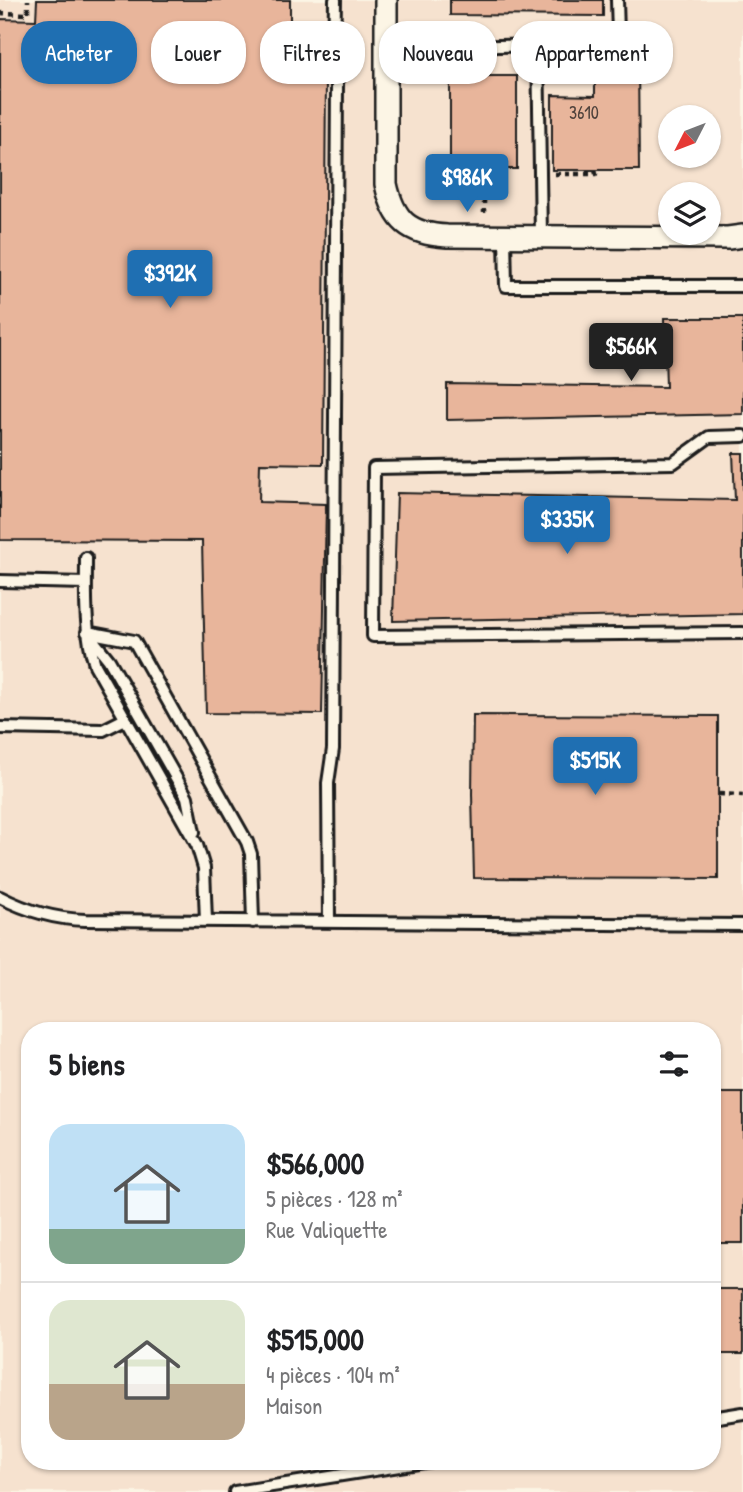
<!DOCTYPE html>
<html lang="fr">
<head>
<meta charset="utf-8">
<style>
	body { margin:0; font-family:"Patrick Hand",sans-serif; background:#f6f6f6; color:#202124; height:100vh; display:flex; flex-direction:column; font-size:26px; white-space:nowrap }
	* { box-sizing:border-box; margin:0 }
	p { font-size:23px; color:#757577 }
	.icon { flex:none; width:38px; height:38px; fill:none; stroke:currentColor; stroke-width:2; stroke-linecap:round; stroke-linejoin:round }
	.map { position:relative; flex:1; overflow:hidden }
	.sheet { position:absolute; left:21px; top:1022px; width:700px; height:448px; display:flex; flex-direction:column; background:#fff; border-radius:28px; box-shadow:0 2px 5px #0004 }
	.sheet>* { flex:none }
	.hud { position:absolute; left:21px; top:21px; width:702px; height:63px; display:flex; gap:14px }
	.needle { width:46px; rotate:228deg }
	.controls { position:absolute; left:658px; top:105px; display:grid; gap:14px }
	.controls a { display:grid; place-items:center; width:63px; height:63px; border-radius:50%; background:#fff; box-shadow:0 2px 5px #0004; font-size:35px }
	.price { position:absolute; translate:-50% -60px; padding:0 16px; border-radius:7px; background:#1f6fb2; color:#fff; font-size:23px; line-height:46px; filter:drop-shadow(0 2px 4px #0008) }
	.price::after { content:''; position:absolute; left:50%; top:42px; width:21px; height:16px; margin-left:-10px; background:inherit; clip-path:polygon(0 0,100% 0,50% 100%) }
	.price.selected { background:#222; color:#fff }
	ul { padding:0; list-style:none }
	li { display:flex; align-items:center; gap:21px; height:175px; padding:0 28px }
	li+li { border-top:2px solid #e0e0e0 }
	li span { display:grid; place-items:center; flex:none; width:196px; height:140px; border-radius:21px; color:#555 }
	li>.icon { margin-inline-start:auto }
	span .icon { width:84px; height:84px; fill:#fffc; stroke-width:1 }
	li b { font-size:30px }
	h2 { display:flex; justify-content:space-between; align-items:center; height:84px; padding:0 28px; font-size:30px }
	.tag { padding:0 24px; border-radius:28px; background:#fff; box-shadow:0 2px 5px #0004; font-size:24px; line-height:63px }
	.tag.selected { background:#1f6fb2; color:#fff }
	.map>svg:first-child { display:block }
	.built { fill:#f6e2cf; fill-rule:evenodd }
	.building { fill:#e8b59b; stroke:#1c1c1c; stroke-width:2 }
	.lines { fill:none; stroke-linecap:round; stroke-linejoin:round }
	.lane-casing { stroke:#1c1c1c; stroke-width:16 }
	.street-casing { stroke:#1c1c1c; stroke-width:26 }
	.path { stroke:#1c1c1c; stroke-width:4.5; stroke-dasharray:5 5; stroke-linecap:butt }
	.lane { stroke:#fcf5e5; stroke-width:10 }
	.street { stroke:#fcf5e5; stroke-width:21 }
	.labels { text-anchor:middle; stroke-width:7; stroke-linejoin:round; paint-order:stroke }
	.number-label { font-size:18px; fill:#4f423c }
</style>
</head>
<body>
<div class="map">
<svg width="743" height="1492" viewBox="0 0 743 1492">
	<rect width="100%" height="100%" fill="#fcf5e5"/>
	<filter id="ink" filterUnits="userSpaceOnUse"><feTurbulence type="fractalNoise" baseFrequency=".0143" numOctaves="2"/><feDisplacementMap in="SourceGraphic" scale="14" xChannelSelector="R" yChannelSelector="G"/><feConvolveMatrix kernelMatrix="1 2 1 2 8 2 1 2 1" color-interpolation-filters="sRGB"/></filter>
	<g filter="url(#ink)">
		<!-- built -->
		<path class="built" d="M0,0h743v1492h-743zM670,117h39v39h-39zM670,194h39v39h-39zM30,1031h682v430h-682z"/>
		<!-- building -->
		<path class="building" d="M37,0h253v76h36l-3,388 -63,-1 -1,39 67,2 -4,210 -116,-1 -4,-172 -202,-1v-521l36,1z
			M450,0h153v16l-153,-1z
			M595,56l43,1 1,113h-87v-75l43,1z
			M450,76h67v93h-67z
			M664,318h79v96l-296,6v-36l219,3z
			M733,453h10v161l-350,7 4,-128 338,7z
			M473,715l245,1v163l-244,-1 -2,-84z
			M712,1093h31v150h-31z
			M712,1289h31v65h-31z"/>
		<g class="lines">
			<defs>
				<path id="lane" d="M538,45l14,-10 66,-1 -1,-34
					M386,49l152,-4 3,191
					M505,236l1,50h237
					M743,436l-34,1 -36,26 -299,5 -1,168 370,-3
					M86,558c0,36 -2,72 9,107l102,180 7,23 2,53
					M0,581l86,2
					M87,632l47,9 113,201 4,12 2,68
					M89,635l20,25 78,137 7,35
					M0,728l103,2 22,-11
					M0,897c27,14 54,22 85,23l658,5
					M329,922l-1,-139 5,-34 4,-665 -3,-28 1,-56
					M712,1418l31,-5
					M235,1492l196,-31"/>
				<path id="street" d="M386,0v184c8,37 23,50 61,52l281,2 15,-2"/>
			</defs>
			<!-- lane casing -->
			<use href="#lane" class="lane-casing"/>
			<!-- street casing -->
			<use href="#street" class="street-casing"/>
			<!-- path -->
			<path class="path" d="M0,13l28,1v-14
				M484,169v44
				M555,174h41l-1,-4
				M719,794l24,1"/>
			<!-- lane -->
			<use href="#lane" class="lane"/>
			<!-- street -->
			<use href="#street" class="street"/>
		</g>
	</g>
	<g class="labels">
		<!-- number labels -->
		<g class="number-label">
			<text x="584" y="119">3610</text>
		</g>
	</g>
</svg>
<div class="controls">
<a><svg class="needle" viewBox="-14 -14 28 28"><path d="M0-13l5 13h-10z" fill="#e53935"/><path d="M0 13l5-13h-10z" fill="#757577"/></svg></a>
<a><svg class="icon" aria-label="layers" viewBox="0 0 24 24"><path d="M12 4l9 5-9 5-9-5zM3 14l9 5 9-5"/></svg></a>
</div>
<b class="price" style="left:467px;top:214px">$986K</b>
<b class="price" style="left:170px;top:310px">$392K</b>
<b class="price selected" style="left:631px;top:383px">$566K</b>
<b class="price" style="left:567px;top:556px">$335K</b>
<b class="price" style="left:595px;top:797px">$515K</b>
<div class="hud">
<a class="tag selected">Acheter</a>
<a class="tag">Louer</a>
<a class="tag">Filtres</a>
<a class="tag">Nouveau</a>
<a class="tag">Appartement</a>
</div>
<section class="sheet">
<h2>5 biens<svg class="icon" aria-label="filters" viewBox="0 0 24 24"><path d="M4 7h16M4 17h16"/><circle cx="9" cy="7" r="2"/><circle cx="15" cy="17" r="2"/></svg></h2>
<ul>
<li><span style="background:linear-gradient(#bfe0f5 75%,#7fa58c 0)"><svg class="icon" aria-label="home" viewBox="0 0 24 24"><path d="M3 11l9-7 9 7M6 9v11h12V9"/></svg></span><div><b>$566,000</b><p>5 pièces · 128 m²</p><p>Rue Valiquette</p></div></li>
<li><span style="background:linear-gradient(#dfe7d0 60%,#b9a48a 0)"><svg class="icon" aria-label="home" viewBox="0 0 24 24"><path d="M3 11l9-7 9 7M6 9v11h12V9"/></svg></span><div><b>$515,000</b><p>4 pièces · 104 m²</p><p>Maison</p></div></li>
</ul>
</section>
</div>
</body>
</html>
